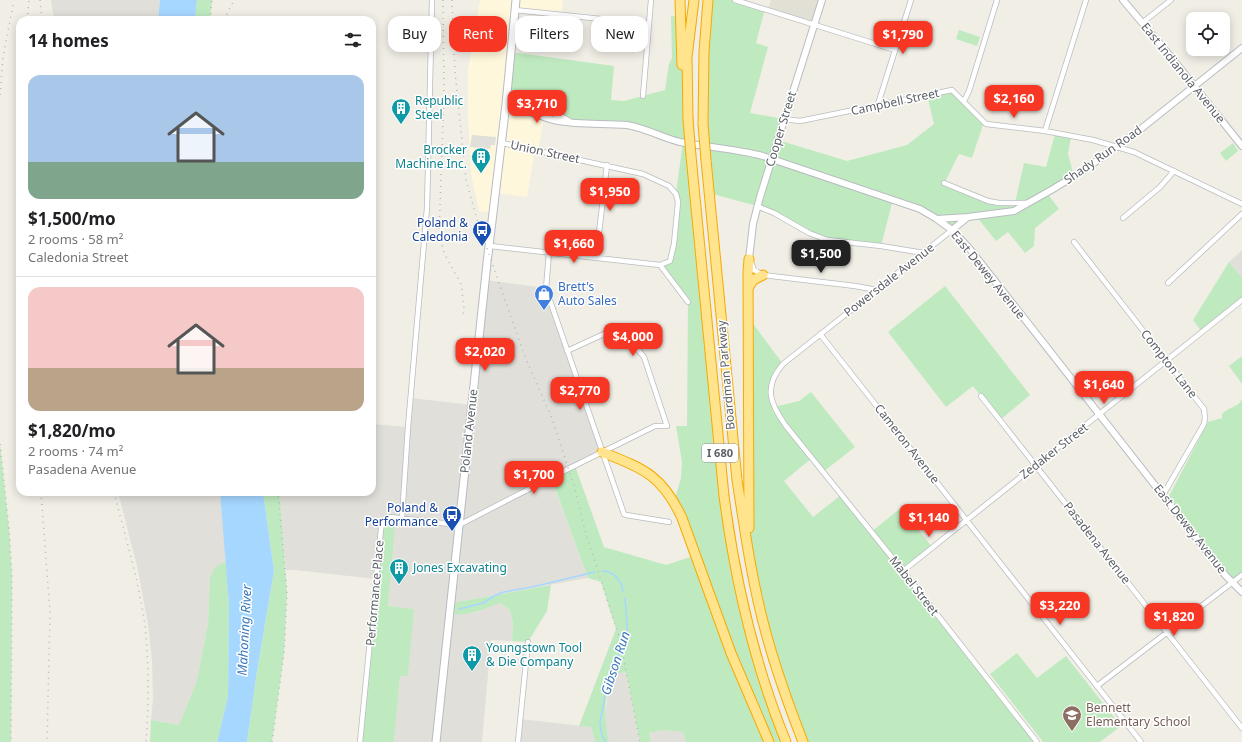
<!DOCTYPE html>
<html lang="en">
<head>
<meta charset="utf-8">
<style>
	body { margin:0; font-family:"Noto Sans",sans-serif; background:#f6f6f6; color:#202124; height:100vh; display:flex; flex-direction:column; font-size:15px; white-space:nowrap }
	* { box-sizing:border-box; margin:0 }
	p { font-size:13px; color:#757577 }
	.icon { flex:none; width:22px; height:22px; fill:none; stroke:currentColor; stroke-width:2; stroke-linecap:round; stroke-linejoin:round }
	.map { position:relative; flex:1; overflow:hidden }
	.details { position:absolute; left:16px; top:16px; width:360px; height:480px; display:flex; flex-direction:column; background:#fff; border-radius:12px; box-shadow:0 2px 10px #0003 }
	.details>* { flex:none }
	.hud { position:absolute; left:388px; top:16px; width:380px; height:36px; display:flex; gap:8px }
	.tools { position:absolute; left:1186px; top:12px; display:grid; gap:8px }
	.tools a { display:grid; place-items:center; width:44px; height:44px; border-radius:8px; background:#fff; box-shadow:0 2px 10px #0003; font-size:20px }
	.price { position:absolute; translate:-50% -34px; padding:0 9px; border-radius:8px; background:#f73623; color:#fff; font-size:13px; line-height:26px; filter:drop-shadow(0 1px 2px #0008) }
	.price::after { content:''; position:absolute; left:50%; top:24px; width:12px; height:9px; margin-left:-6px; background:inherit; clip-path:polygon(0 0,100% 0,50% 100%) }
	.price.current { background:#222; color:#fff }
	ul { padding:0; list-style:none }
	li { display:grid; align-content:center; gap:8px; height:212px; padding:0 12px }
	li+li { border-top:1px solid #e0e0e0 }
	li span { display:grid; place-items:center; height:124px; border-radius:12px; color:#555 }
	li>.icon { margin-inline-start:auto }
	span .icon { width:72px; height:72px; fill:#fffc; stroke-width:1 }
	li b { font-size:17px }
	h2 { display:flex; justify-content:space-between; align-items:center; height:48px; padding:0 12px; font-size:17px }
	.chip { padding:0 14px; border-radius:12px; background:#fff; box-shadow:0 2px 10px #0003; font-size:14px; line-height:36px }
	.chip.current { background:#f73623; color:#fff }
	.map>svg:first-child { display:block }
	.commercial { fill:#fff7db }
	.industrial { fill:#e1dfd9 }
	.education { fill:#e2e0d5 }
	.green { fill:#bfeac0 }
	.water { fill:#a6d7ff }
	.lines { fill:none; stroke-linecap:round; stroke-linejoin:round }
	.stream { stroke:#a6d7ff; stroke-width:1.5 }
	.minor-casing { stroke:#b9bcc1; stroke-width:6 }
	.tertiary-casing { stroke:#b9bcc1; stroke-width:8 }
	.secondary-casing { stroke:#b8bbc2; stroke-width:9 }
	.motorway-casing { stroke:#f5ab00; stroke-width:11 }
	.minor { stroke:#fff; stroke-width:4.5 }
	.tertiary { stroke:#fff; stroke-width:6 }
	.secondary { stroke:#fff; stroke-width:7 }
	.motorway { stroke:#ffe38d; stroke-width:9 }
	.rail { stroke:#b6b7b7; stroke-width:1.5; stroke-dasharray:1 5; stroke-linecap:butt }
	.tertiary-bridge-casing { stroke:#b9bcc1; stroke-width:8; stroke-linecap:butt }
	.motorway-bridge-casing { stroke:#f5ab00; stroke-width:11; stroke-linecap:butt }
	.tertiary-bridge { stroke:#fff; stroke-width:6 }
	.motorway-bridge { stroke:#ffe38d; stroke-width:9 }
	.labels { text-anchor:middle; stroke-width:3; stroke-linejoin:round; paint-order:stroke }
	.shield { fill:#fff; stroke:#8d9094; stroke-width:1 }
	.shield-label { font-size:11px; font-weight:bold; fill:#5c6166 }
	.street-label { font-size:12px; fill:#5c6166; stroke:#fff }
	.culture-label { font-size:12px; fill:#0d838f; stroke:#fff; text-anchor:start }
	.transit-label { font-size:12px; fill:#164399; stroke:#fff; text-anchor:end }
	.shop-label { font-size:12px; fill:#366cbe; stroke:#fff; text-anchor:start }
	.education-label { font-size:12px; fill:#785e54; stroke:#fff; text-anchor:start }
	.water-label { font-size:13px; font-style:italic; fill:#3977ba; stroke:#fff }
</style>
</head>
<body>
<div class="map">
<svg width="1242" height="742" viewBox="0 0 1242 742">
	<rect width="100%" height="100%" fill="#f0eee5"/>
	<!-- commercial -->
	<path class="commercial" d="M480,0h83l-2,16 -45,-6 -10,94 38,13 -6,33h-3l-8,47 -31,-4 -3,20 -14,-2 -8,-37 -3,-57v-47z"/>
	<!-- industrial -->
	<path class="industrial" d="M51,0h109l-2,20h-104z
		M472,135l24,2 -1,8h-4l-1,4 -20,-2z
		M1242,250v28l-13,-16z
		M485,280l61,8 56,164 -51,26 37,100 -137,25 23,10 26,-10 10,7 3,14 -1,17 -21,-1 -9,102h-88l6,-67 8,1 5,-67 -25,-3 8,-89 -20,62 -81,-9h-9l-8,-78h94v-68l36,3 3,-29 61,7z
		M118,492h102l6,70 -6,2 -10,14 -2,45 -11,57 -18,45 -28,-5 2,-21 -1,-39 -4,-36 -10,-54z
		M626,672l14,70h-31l-4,-19 3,-36 6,-13z
		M520,719l71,8 4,15h-77z
		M664,730l19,2 3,10h-35l-2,-9z"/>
	<!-- education -->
	<path class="education" d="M771,0h51l-8,24 -46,-14z"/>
	<!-- green -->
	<path class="green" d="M197,0h15l-2,20h-15z
		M708,0h27l30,9 -9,34 12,4 -18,66 34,6 -6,21 69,21 60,-16 27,-21 -7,-29 25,-5 32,32 -12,36 -13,-4 -14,28 43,19 27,2 9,-40 22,4 9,-33 16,2 -3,18 6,22 -27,17 12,16 -24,19 -1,18 -9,7 -17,-21 -12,9 -20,-25 -8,1 -16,13 -15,-11 -44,-20 -12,47 -54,-6 -70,-34 -48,-13 -5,-141z
		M671,16l9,1 1,35 56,524 49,166h-100l-3,-10 -19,-2 -15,3 2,9h-11l-14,-70 -12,2c-11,22 -10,44 -5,68h-14l-4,-15 -12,-1 37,-97 -15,-47 -13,-4 -37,-101 24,-11 29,81 62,18 30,-10 -22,-54 7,-23 1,-16 -6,-36h11l1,-124 -28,-37 12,-7 4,-65 7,-51 -44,-14 -80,-7 -53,-17 5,-52 103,14 -3,34 13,1 41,-11 4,-26 3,-6z
		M959,30l21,7 -3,9 -21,-7z
		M1233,143l5,8 -12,10 -6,-8z
		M1229,262l13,16v22l-40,32 -9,-12z
		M945,286l85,109 -30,25 -27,-34 -27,21 -58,-75z
		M748,317l35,47 -10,17 1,26 25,-6 12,-9 44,55 -32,25 -11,-14 -28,23 29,36 28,-22 30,37 30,-24 31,39 -29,24 134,171h-234l-38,-111 -16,-104z
		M1242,356v28l-13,-18z
		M1242,399v176l-10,8 -64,-85 40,-76 14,-4v-4c6,-7 16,-6 20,-15z
		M0,444l9,85 3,47 -1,166h-11z
		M263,492h15l2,8 7,93 -3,60 -12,89h-25l10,-71 17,-100z
		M396,517l-8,89 26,3 -6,67h-8l-6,66h-34l23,-220z
		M226,562l3,43 -1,91 -11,46h-67l1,-22 28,5 18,-45 11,-57 2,-45 4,-9 6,-5z
		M551,585l-4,26 -19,31 -16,-1 1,-17 -3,-14 -10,-7c-17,7 -32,13 -50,11l1,-11z
		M1017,653l20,25 29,-22 55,70 -21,16h-57l-53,-68z"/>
	<!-- water -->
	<path class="water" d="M160,0h37l-2,20h-37z
		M220,492h43l11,79 -17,100 -10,71h-30l11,-46 1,-91z"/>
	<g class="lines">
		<!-- stream -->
		<path class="stream" d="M602,571c12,0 19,9 21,20
			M459,609l24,-6 11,-7 10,-4 28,-5 63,-15
			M605,742l-4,-10 -1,-11 3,-13 4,-29 3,-7 6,-8 2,-8 9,-26v-7l-2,-25"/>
		<defs>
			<path id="minor" d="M735,0l160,50
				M515,10l134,14
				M1142,23l29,-23
				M643,96l8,-96
				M964,101l5,-10 28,-91
				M878,104l33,-104
				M784,119l16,2 152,-31 34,34 59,7 48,9 41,12 108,52
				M1045,131l41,-131
				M944,183l44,18 11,2h28
				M757,206l17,7 35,20 18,7 54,6 43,7
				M1123,218l37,-31 14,-16
				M952,230l-169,134c-20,23 -13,40 3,62l117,145 134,171
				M1074,242l130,167 1,9 -1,6 -41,71
				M490,246l170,19 10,-4 4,-17 4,-42 -2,-8 -7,-8 -26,-12 -141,-31
				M549,252l-3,37 78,225 2,1 43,7
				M596,258l11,-93
				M751,262l3,8 9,5 92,11 22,4
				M660,265l28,37
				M1168,283l74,-69
				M820,334l321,408
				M981,396l261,332
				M402,518l6,-91 19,-219 5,-208
				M903,571l339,-271
				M1097,686l145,-111
				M360,742l21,-213 2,-7 7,-5 69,8 109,-56 87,-43h12l-23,-69 -23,-28 -4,-1 -50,23
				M518,742l10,-100"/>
			<path id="tertiary" d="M1123,0l48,57 71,89
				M507,97l23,3 38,21
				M506,104c18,3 34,14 52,17 23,4 47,2 69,4 19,3 35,13 53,17 27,5 56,7 83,14l157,53 17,10 15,11 17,18 257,328 16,16
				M779,136l43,-136
				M937,219l31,-2
				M952,230l16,-13 46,-6 39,-22 31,-19 53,-38 105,-84
				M749,259l4,-35 7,-27"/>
			<path id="secondary" d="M436,742l51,-479 19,-159 10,-104"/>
			<path id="motorway" d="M680,0l2,65
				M688,119l-1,-62 7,-57
				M703,124l1,-72 4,-52
				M691,156l33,340c11,84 30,167 62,246
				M706,160l31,320c8,51 15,103 29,153 10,37 23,73 37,109
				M748,288l5,-8 10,-5
				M602,452c42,17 60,23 80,66l49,135 38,89
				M749,528l-1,-256 1,-13"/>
		</defs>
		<!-- minor casing -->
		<use href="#minor" class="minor-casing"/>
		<!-- tertiary casing -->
		<use href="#tertiary" class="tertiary-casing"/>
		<!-- secondary casing -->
		<use href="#secondary" class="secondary-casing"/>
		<!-- motorway casing -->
		<use href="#motorway" class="motorway-casing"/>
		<!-- minor -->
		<use href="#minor" class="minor"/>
		<!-- tertiary -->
		<use href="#tertiary" class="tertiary"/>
		<!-- secondary -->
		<use href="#secondary" class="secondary"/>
		<!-- motorway -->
		<use href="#motorway" class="motorway"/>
		<!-- rail -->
		<path class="rail" d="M40,0l2,20
			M443,0l1,95 -5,139 5,19 17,31 3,22 -1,12
			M452,0l3,72 11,108 12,43 47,134 27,61 22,68 11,44 35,110 20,102
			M27,20l2,-20
			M210,20l2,-20
			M224,20l10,-20
			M0,95l3,-38 11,-57
			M20,156l-2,50 2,53
			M0,444l9,85 3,47 -1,166
			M41,492l9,121 -3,129
			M114,492c11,44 25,89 31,134 4,39 4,77 1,116
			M272,742l12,-89 3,-60 -9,-101"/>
		<defs>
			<path id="tertiary-bridge" d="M760,197l19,-61"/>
			<path id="motorway-bridge" d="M688,119l3,37
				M703,124l3,36"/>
		</defs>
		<!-- tertiary-bridge casing -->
		<use href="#tertiary-bridge" class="tertiary-bridge-casing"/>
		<!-- motorway-bridge casing -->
		<use href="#motorway-bridge" class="motorway-bridge-casing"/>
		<!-- tertiary-bridge -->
		<use href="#tertiary-bridge" class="tertiary-bridge"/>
		<!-- motorway-bridge -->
		<use href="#motorway-bridge" class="motorway-bridge"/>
	</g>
	<!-- icons -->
	<defs>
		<symbol id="building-pin" viewBox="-11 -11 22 30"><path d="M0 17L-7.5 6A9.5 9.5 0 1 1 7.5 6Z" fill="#0f9aa8" stroke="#fff"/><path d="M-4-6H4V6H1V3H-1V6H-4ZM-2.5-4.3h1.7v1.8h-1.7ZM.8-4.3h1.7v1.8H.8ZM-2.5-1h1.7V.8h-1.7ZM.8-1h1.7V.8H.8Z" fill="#fff"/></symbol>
		<symbol id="bus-pin" viewBox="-11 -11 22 30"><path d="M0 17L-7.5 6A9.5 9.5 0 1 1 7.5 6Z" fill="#1a4fb4" stroke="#fff"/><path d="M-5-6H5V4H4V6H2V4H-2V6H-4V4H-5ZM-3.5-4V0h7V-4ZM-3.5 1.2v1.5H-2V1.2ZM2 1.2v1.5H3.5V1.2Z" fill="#fff"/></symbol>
		<symbol id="shop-pin" viewBox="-11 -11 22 30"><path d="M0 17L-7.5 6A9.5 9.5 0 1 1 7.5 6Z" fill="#3f7fe0" stroke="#fff"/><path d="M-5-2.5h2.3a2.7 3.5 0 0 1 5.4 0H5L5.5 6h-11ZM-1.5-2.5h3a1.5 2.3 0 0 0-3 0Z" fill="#fff"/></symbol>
		<symbol id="school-pin" viewBox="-11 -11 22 30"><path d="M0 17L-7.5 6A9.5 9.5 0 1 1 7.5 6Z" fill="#8d6e63" stroke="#fff"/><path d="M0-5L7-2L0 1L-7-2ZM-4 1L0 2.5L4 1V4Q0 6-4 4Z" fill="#fff"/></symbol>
	</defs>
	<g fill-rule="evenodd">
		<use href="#building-pin" x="390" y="97" width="22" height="30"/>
		<use href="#building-pin" x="470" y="146" width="22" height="30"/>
		<use href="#bus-pin" x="471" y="219" width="22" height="30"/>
		<use href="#shop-pin" x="533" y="283" width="22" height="30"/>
		<use href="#bus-pin" x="441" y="504" width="22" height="30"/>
		<use href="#building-pin" x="388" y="557" width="22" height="30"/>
		<use href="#building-pin" x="461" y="644" width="22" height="30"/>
		<use href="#school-pin" x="1061" y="704" width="22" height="30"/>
	</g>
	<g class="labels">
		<!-- shield labels -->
		<rect class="shield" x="702" y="444" width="36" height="18" rx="3"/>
		<g class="shield-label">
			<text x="720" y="457">I 680</text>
		</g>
		<!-- street labels -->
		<g class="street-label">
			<text transform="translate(1183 73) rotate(51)" y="4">East Indianola Avenue</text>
			<text transform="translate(895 102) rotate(-12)" y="4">Campbell Street</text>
			<text transform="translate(781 129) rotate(-73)" y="4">Cooper Street</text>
			<text transform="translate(545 152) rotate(12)" y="4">Union Street</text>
			<text transform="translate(1103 155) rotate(-35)" y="4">Shady Run Road</text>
			<text transform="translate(988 275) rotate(51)" y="4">East Dewey Avenue</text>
			<text transform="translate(889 280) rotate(-38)" y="4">Powersdale Avenue</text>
			<text transform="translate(1169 364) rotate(52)" y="4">Compton Lane</text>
			<text transform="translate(726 375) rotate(-95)" y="4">Boardman Parkway</text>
			<text transform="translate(469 431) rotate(-84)" y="4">Poland Avenue</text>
			<text transform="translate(907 444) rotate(52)" y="4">Cameron Avenue</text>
			<text transform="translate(1054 451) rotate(-38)" y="4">Zedaker Street</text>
			<text transform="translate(1190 529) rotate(52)" y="4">East Dewey Avenue</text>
			<text transform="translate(1097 543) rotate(52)" y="4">Pasadena Avenue</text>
			<text transform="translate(914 586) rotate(52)" y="4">Mabel Street</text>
			<text transform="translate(375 593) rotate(-85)" y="4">Performance Place</text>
		</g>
		<!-- culture labels -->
		<g class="culture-label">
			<text x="415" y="105">Republic<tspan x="415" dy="14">Steel</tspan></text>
			<text x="467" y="154" text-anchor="end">Brocker<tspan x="467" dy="14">Machine Inc.</tspan></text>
			<text x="413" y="572">Jones Excavating</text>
			<text x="486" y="652">Youngstown Tool<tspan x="486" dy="14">&amp; Die Company</tspan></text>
		</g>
		<!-- transit labels -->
		<g class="transit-label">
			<text x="468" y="227">Poland &amp;<tspan x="468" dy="14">Caledonia</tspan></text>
			<text x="438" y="512">Poland &amp;<tspan x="438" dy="14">Performance</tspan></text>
		</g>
		<!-- shop labels -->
		<g class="shop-label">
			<text x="558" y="291">Brett's<tspan x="558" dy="14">Auto Sales</tspan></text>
		</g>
		<!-- education labels -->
		<g class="education-label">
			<text x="1086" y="712">Bennett<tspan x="1086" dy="14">Elementary School</tspan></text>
		</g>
		<!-- water labels -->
		<g class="water-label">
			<text transform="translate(244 630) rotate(-87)" y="5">Mahoning River</text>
			<text transform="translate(615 663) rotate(-72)" y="5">Gibson Run</text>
		</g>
	</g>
</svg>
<div class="tools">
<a><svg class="icon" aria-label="locate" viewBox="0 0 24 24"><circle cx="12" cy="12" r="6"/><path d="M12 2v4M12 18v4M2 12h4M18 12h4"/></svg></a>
</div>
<b class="price" style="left:903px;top:55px">$1,790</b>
<b class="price" style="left:1014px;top:119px">$2,160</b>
<b class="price" style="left:537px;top:124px">$3,710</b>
<b class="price" style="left:610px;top:212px">$1,950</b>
<b class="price" style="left:574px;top:264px">$1,660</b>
<b class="price current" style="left:821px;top:274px">$1,500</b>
<b class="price" style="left:633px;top:357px">$4,000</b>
<b class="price" style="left:485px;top:372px">$2,020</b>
<b class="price" style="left:1104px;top:405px">$1,640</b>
<b class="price" style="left:580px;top:411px">$2,770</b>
<b class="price" style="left:534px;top:495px">$1,700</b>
<b class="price" style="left:929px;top:538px">$1,140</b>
<b class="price" style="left:1060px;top:626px">$3,220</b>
<b class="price" style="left:1174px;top:637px">$1,820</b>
<div class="hud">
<a class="chip">Buy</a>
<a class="chip current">Rent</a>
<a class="chip">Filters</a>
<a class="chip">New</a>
</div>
<section class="details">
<h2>14 homes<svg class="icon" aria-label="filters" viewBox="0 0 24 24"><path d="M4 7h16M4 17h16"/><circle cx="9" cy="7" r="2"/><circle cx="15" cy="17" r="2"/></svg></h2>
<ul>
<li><span style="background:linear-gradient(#a9c7e8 70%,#7fa58c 0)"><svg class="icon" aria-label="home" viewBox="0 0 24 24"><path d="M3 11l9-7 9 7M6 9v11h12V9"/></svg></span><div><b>$1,500/mo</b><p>2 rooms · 58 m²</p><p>Caledonia Street</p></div></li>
<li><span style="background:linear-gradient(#f6c9c9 65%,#b9a48a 0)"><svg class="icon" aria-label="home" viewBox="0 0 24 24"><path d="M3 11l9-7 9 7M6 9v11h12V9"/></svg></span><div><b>$1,820/mo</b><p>2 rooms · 74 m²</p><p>Pasadena Avenue</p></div></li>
</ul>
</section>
</div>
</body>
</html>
